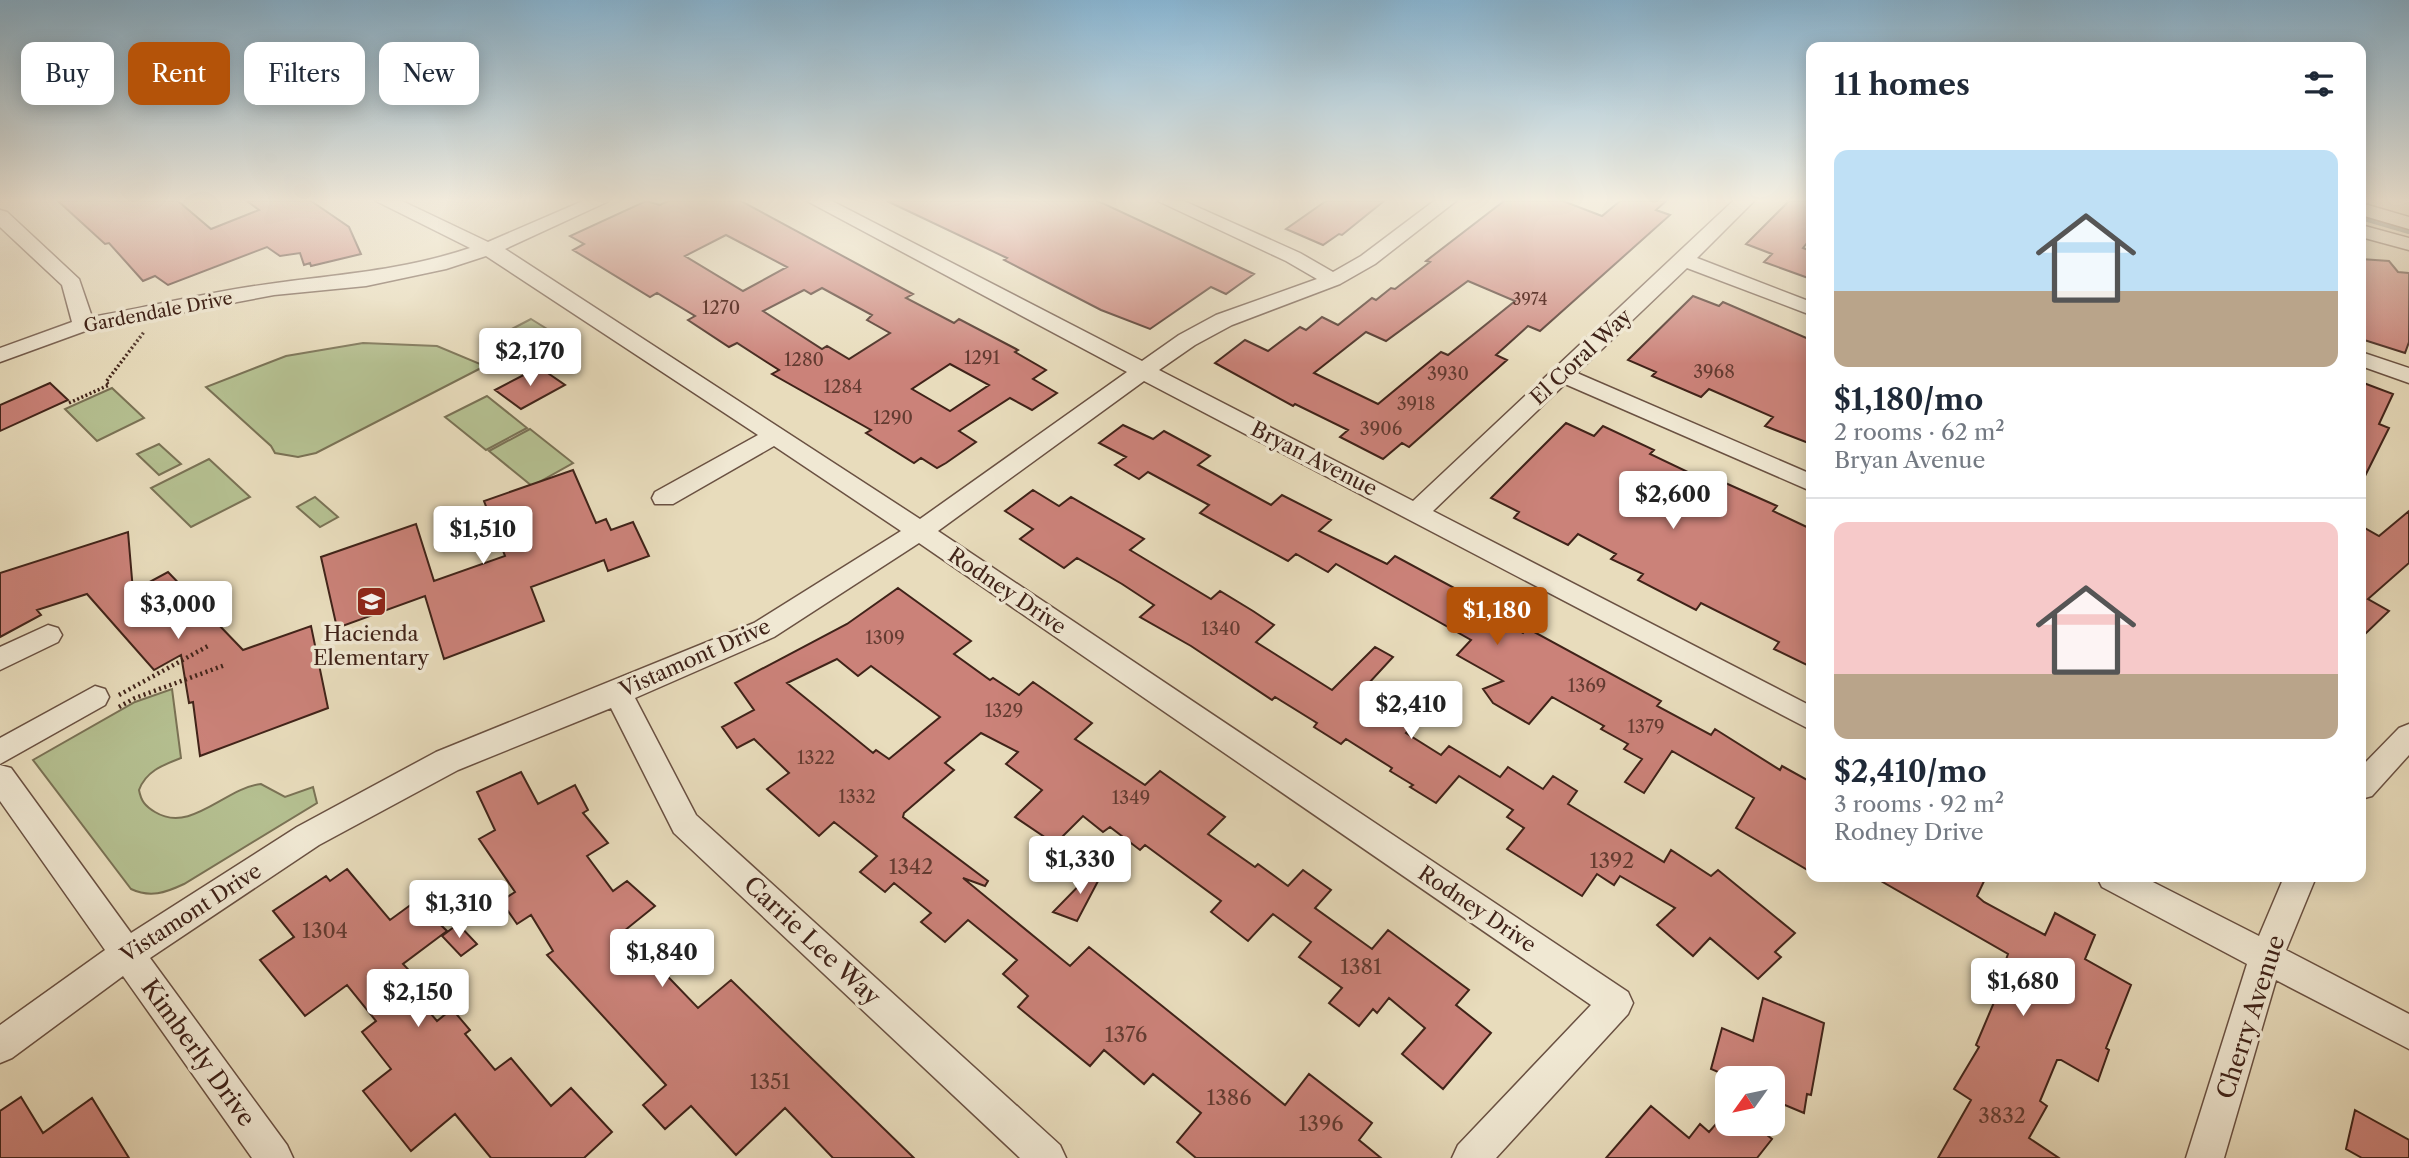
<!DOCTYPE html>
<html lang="en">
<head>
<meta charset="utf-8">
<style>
	body { margin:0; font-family:"Libre Caslon Text",serif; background:#f6f6f7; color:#1f2937; height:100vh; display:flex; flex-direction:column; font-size:26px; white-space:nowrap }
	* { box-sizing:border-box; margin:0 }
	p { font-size:23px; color:#747a83 }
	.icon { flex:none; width:38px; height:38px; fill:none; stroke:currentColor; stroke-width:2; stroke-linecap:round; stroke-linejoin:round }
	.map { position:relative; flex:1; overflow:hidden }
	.details { position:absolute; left:1806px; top:42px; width:560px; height:840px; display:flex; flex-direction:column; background:#fff; border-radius:14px; box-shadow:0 4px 18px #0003 }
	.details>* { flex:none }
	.guide { position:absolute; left:21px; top:42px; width:665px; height:63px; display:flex; gap:14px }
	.needle { width:46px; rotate:237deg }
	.buttons { position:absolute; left:1715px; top:1066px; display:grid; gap:14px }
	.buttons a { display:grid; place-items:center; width:70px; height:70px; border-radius:14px; background:#fff; box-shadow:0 4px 18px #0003; font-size:35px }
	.price { position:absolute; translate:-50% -60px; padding:0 16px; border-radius:7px; background:#fff; color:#222; font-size:23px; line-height:46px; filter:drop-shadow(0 2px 4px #0008) }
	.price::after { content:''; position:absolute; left:50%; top:42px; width:21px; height:16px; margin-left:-10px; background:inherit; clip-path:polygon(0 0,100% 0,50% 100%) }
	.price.active { background:#b45309; color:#fff }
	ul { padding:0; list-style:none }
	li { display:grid; align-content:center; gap:14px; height:371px; padding:0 28px }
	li+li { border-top:2px solid #e0e1e3 }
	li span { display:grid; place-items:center; height:217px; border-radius:14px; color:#555 }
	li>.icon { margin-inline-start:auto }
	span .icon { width:126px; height:126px; fill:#fffc; stroke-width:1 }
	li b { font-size:30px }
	h2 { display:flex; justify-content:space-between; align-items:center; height:84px; padding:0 28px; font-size:30px }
	.pill { padding:0 24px; border-radius:14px; background:#fff; box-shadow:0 4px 18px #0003; font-size:24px; line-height:63px }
	.pill.active { background:#b45309; color:#fff }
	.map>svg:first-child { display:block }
	.green { fill:#b5c091; stroke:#7a7255; stroke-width:2 }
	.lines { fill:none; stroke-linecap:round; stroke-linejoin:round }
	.stream { stroke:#757e77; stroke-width:6 }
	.building { fill:#cb8279; stroke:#402319; stroke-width:2; fill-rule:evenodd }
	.minor-casing { stroke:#6a5142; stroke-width:3 }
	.path-far1 { stroke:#402319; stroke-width:3.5; stroke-dasharray:2 2.5; stroke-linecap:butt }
	.path { stroke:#402319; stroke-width:4.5; stroke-dasharray:2 3.5; stroke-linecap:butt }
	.minor { fill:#f0e8d3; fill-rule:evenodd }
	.labels { text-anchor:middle; stroke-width:7; stroke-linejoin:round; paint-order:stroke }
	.far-number-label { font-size:16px; fill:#633b31 }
	.number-label { font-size:18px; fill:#633b31 }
	.far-street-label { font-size:18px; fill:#402319; stroke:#f0e8d3 }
	.street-label { font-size:21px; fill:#402319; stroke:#f0e8d3 }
	.poi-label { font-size:21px; fill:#402319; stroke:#f0e8d3 }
	.near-number-label { font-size:21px; fill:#633b31 }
	.near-street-label { font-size:24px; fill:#402319; stroke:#f0e8d3 }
</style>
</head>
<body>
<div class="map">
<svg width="2409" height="1158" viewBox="0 0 2409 1158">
	<rect width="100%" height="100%" fill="#e8dcbc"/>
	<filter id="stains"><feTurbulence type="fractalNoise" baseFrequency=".00286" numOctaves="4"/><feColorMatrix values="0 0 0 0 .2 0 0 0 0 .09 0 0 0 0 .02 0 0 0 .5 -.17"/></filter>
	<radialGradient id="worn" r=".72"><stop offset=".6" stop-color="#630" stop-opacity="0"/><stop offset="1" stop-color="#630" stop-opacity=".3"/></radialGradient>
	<!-- green -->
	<path class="green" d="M531,319l37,23 -47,25 -36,-24z
		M363,343l74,3 48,20 -169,87 -18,4 -23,-4 -4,-7 -65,-59 80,-31z
		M112,388l32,30 -47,23 -32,-32z
		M487,396l40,32 -41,22 -41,-33z
		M530,429l43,34 -41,23 -43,-35z
		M159,444l22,20 -22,11 -22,-21z
		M209,459l41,38 -59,30 -40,-39z
		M315,497l23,20 -18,10 -23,-20z
		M172,689l9,69c-18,7 -35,13 -42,32 2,11 6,16 16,22 36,22 70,-24 106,-28l24,13 28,-10 4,16 -133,81c-19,9 -34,14 -53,5l-98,-129 102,-58z"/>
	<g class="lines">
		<!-- stream -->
		<path class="stream" d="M2361,217l48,14"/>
	</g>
	<!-- building -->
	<path class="building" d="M58,201h120l33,28 48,-19 -12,-9h64l38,26 12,27 -50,12 -1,-3 -6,2 -4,-12 -20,3 -13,-9 -99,38 -13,-9 -12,5 -34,-38 -4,1z
		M646,201l14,4 8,-4h73l172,93 -7,4 48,25 5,-4 59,31 -3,2 31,18 -13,9 24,14 -25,17 -22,-12 -51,33 17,11 -30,21 -9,5 -16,-10 -7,5 -48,-30 5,-3 -99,-56 7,-4 -42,-27 -8,4 -41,-27 7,-4 -38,-23 -7,4 -77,-47 11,-6 -14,-8zM726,235l61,32 -44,24 -58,-35zM822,288l50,27 -5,5 23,13 -41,26 -22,-13 -5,3 -59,-38 41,-21 7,4zM950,364l39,21 -39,26 -38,-22z
		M887,201h211l156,73 -28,20 -15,-7 -61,42 -49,-19 -97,-50 3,-2z
		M1326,201h58l-42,34 -3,-1 -16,11 -37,-16z
		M1504,201h59l39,15 18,-15h46l-10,9 14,5 -130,116 -12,-5 -32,29 11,5 -98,87 -7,-4 -19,16 -43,-22 8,-7 -53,-26 -2,2 -78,-43 30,-23 23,11 32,-24 6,3 16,-13 16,8 34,-27 4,2 15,-12 4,1 35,-27 -4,-1zM1468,281l47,20 -67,54 -7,-3 -63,52 -64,-31 52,-41 20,9z
		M1789,201h22v37l-8,10 8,3v28l-47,-17 8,-8 -26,-10z
		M2361,259l28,2 9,11 11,1v69l-4,11 -44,-14z
		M1693,296l26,10 4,-4 88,38v104l-46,-18 8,-9 -64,-28 -8,8 -49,-21 4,-4 -28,-12z
		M539,367l26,18 -44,24 -26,-19z
		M2361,382l32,12 -14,30 10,4 -28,56z
		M50,383l18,17 -68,31v-26z
		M1566,423l28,13 9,-10 51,24 -4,4 67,32 4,-5 56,25 -4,5 38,18v138l-37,-18 5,-7 -78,-39 -5,7 -58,-30 5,-6 -32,-15 5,-5 -38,-20 -10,11 -54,-27 5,-6 -28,-14z
		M1123,425l30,14 11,-8 46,25 -12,9 73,40 11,-10 49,25 -12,11 68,33 8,-8 63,34 -3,3 21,11 -1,2 48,27 4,-5 134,73 -4,5 54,29 4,-6 65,41 2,-4 29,16v90l-75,-44 18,-30 -82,-47 -28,42 -19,-11 17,-23 -18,-10 4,-5 -27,-15 3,-3 -52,-29 -23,27 -36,-21 -10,-14 20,-8 -46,-26 14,-15 -135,-76 -8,8 -32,-18 -8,7 -88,-48 9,-8 -61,-33 -9,7 -24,-14 11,-8 -27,-14z
		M573,470l23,53 10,-4 5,11 22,-8 16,34 -41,15 -4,-11 -73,27 13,34 -100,38 -19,-63 -88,32 -16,-71 95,-33 18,57 71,-25 -21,-55z
		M1033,490l26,16 12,-9 73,42 -14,11 81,49 9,-8 33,20 21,14 -18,17 76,48 43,-43 18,10 -25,27 52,32 -14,17 35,22 8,-9 51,31 8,-10 35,22 10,-13 24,15 -9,13 96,58 7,-12 40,26 7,-6 77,63 -20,19 6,5 -23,22 -48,-41 -17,18 -36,-31 18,-17 -55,-32 -6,9 -17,-11 -15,22 -75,-47 17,-21 -17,-11 6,-7 -54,-34 -23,27 -26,-16 3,-2 -23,-14 2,-3 -46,-29 -5,5 -27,-17 3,-4 -42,-26 -3,3 -81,-54 -51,-29 14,-12 -32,-21 -45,-26 -13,10 -44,-29 13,-10 -28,-18z
		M2409,511v52l-41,36 21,12 -28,27v-112l18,10z
		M128,532l5,59 35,-19 75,78 68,-24 17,82 -128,48 -7,-54 -4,1 -8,-48 -27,15 -67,-76 -50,16 4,5 -41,22v-64z
		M898,588l73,53 -17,13 36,26 3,-2 26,17 14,-13 59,41 -17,16 70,46 15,-14 65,46 -17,17 47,33 3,-3 30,22 15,-16 28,20 -16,18 57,41 16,-19 81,60 -13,15 35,28 -48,56 -41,-35 23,-26 -36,-30 -12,15 -4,-4 -14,17 -30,-23 13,-15 -43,-31 12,-15 -38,-28 -25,27 -37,-29 10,-11 -76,-56 -5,5 -30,-23 -7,5 -20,-16 -28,28 -40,-27 27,-27 -36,-26 12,-12 -37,-19 -36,30 9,7 -50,43 -1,4 85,64 -3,5 -22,-8 107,88 19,-19 196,158 24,-31 63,49 -13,17 22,18h-185l-19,-16 24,-29 -48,-39 -9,10 -40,-34 -14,16 -72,-59 10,-11 -25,-22 14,-14 -49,-40 -23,22 -24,-20 10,-9 -37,-30 -9,9 -25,-20 17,-16 -43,-34 -15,14 -52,-47 22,-16 -35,-34 -17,9 -15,-21 32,-17 -19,-27 112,-59zM837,659l21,17 13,-10 69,51 -51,42 -13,-9 -3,3 -86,-70z
		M521,772l17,32 37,-19 13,25 -5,3 25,30 -21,13 26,35 14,-10 28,25 -31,25 74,77 33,-28 183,178h-81l-48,-50 -49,47 -45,-49 -26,23 -22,-24 23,-20 -119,-130 6,-4 -22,-36 -14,9 -16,-23 14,-9 -36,-53 16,-9 -18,-38z
		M1102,862l4,4 -29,55 -24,-9z
		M347,869l43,51 26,-19 31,30 -44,33 17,18 -10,7 27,32 15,-12 18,21 -5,4 30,36 16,-12 40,48 20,-18 41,44 -28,26h-93l-36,-44 -44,37 -48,-60 28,-22 -29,-37 14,-11 -29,-36 -42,31 -45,-56 34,-23 -21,-26 53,-35 4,5z
		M1874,877h112l-9,19 7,6 61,33 10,-22 40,22 -10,24 46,26 -25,63 3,2 -11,31 -37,-21h-4l-17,41 7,5 -18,32 30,20h-121l33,-58 -17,-11 25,-42 -3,-2 27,-64 -4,-2 9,-25z
		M458,924l19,20 -16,12 -19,-20z
		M1763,998l61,25 -13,72 -4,-1 -3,19 -31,-13v-22h-41l-21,-9 11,-41 31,13z
		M21,1097l22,36 49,-35 37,60h-129v-47z
		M1651,1106l38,32 11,-14 9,8 7,-8h37l19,15 -15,19h-151z
		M2355,1110l54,30v18h-47l-16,-9z"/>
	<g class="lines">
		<defs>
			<path id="minor" d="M376,201h26l86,41 95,-41h26l-104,48 415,270 207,-147 -320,-171h25l310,160 37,-26 37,-20 101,-36 -31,-18 -128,-60h26l116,52 33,19 28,-16 73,-55h22l-81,63 -35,20 -108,41 -37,20 -36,25 254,131 320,-300h21l-57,57 114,44v13l-124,-47 -110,105 234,101v17l-246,-107 -132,127 378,195v24l-667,-349 -206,150 690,461 5,11 -5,11 -132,144h-44l6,-13 133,-140 -672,-462 -145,94 -139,61 61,117 364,330 6,13h-46l-346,-325 -63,-125 -153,62 -139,75 -169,113 137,187 6,13h-41l-129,-182 -111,82 -12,5v-38l105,-75 -105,-149v-36l11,3 120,165 166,-106 139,-75 318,-129 147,-92 -127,-85 -101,58h-18l-3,-6 3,-6 103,-57 -272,-179 -40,13 -80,17 -92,9 -186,35 -88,32v-14l72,-26 -10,-37 -62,-58v-17l7,2 72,67 13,38c61,-11 122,-26 184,-34 67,-9 128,-13 194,-35z
				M2361,203l48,14v12l-48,-14z
				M2361,225l48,13v12l-48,-13z
				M2361,352l48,16v15l-48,-17z
				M48,625l10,3 4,7 -4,7 -58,28v-23z
				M95,686l10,3 4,8 -4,8 -105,59v-26z
				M2409,724v31l-37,41 -11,3v-32l38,-39z
				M2097,877h46l116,59 25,-59h32l-30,73 123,64v35l-133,-69 -52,178h-38l61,-194 -145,-77z"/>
		</defs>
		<!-- minor casing -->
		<use href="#minor" class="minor-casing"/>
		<!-- path-far1 -->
		<path class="path-far1" d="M69,403l40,-18 -3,-3 38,-50"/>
		<!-- path -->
		<path class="path" d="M119,695l89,-49
			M119,707l16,-9 90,-33"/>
		<!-- minor -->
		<use href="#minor" class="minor"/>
	</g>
	<!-- sky -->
	<linearGradient id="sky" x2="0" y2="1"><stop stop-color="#88b6d4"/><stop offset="0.55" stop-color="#f5efe1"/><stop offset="1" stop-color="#f5efe1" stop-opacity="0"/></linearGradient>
	<rect width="2409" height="364" fill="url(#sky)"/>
	<!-- icons -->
	<defs>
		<symbol id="school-square" viewBox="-11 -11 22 22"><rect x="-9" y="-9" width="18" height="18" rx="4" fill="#8f2418" stroke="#f0e8d3"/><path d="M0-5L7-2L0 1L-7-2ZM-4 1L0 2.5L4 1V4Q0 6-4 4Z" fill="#fff"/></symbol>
	</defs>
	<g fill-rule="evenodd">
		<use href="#school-square" x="354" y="584" width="35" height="35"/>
	</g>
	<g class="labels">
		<!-- far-number labels -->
		<g class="far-number-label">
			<text x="1530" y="305">3974</text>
		</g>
		<!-- number labels -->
		<g class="number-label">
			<text x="721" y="314">1270</text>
			<text x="982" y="364">1291</text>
			<text x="804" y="366">1280</text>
			<text x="1714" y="378">3968</text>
			<text x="1448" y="380">3930</text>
			<text x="843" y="393">1284</text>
			<text x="1416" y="410">3918</text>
			<text x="893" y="424">1290</text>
			<text x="1381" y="435">3906</text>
			<text x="1221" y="635">1340</text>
			<text x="885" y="644">1309</text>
			<text x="1587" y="692">1369</text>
			<text x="1004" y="717">1329</text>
			<text x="1646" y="733">1379</text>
			<text x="816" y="764">1322</text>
			<text x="857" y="803">1332</text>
			<text x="1131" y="804">1349</text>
		</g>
		<!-- far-street labels -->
		<g class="far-street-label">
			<text transform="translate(158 312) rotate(-11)" y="6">Gardendale Drive</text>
		</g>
		<!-- street labels -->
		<g class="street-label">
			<text transform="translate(1581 357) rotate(-43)" y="7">El Coral Way</text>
			<text transform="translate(1314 459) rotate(27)" y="7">Bryan Avenue</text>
			<text transform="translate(1007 591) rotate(34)" y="7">Rodney Drive</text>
			<text transform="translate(695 658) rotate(-24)" y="7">Vistamont Drive</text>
			<text transform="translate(1477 909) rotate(34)" y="7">Rodney Drive</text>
			<text transform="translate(191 913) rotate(-33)" y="7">Vistamont Drive</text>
		</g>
		<!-- poi labels -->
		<g class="poi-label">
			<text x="371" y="641">Hacienda<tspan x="371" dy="24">Elementary</tspan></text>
		</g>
		<!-- near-number labels -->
		<g class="near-number-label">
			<text x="1612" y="868">1392</text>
			<text x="911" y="874">1342</text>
			<text x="325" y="938">1304</text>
			<text x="1361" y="974">1381</text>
			<text x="1126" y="1042">1376</text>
			<text x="770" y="1089">1351</text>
			<text x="1229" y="1105">1386</text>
			<text x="2002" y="1123">3832</text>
			<text x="1321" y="1131">1396</text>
		</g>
		<!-- near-street labels -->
		<g class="near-street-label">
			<text transform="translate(812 941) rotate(43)" y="8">Carrie Lee Way</text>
			<text transform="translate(2251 1017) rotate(-72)" y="8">Cherry Avenue</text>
			<text transform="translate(198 1053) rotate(54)" y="8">Kimberly Drive</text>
		</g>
	</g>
	<rect width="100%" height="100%" filter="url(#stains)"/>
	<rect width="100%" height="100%" fill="url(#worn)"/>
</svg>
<div class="buttons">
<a><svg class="needle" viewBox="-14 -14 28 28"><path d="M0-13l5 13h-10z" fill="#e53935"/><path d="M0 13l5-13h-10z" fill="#747a83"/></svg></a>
</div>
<b class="price" style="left:530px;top:388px">$2,170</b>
<b class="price" style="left:1673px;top:531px">$2,600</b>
<b class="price" style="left:483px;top:566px">$1,510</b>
<b class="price" style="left:178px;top:641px">$3,000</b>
<b class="price active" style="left:1497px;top:647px">$1,180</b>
<b class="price" style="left:1411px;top:741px">$2,410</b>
<b class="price" style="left:1080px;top:896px">$1,330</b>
<b class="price" style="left:459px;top:940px">$1,310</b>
<b class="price" style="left:662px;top:989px">$1,840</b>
<b class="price" style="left:2023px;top:1018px">$1,680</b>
<b class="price" style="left:418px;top:1029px">$2,150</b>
<div class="guide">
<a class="pill">Buy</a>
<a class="pill active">Rent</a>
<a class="pill">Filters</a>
<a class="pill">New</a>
</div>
<section class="details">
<h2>11 homes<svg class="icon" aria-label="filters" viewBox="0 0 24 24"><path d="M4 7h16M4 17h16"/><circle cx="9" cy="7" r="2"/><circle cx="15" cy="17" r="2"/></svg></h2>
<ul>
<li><span style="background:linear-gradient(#bfe0f5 65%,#b9a48a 0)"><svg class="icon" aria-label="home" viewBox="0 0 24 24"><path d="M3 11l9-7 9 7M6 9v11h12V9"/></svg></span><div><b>$1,180/mo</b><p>2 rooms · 62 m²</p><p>Bryan Avenue</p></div></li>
<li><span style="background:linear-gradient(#f6c9c9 70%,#b9a48a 0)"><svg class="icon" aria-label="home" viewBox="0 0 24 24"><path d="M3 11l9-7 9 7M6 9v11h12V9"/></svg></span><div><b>$2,410/mo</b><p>3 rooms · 92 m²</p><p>Rodney Drive</p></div></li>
</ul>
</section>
</div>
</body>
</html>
